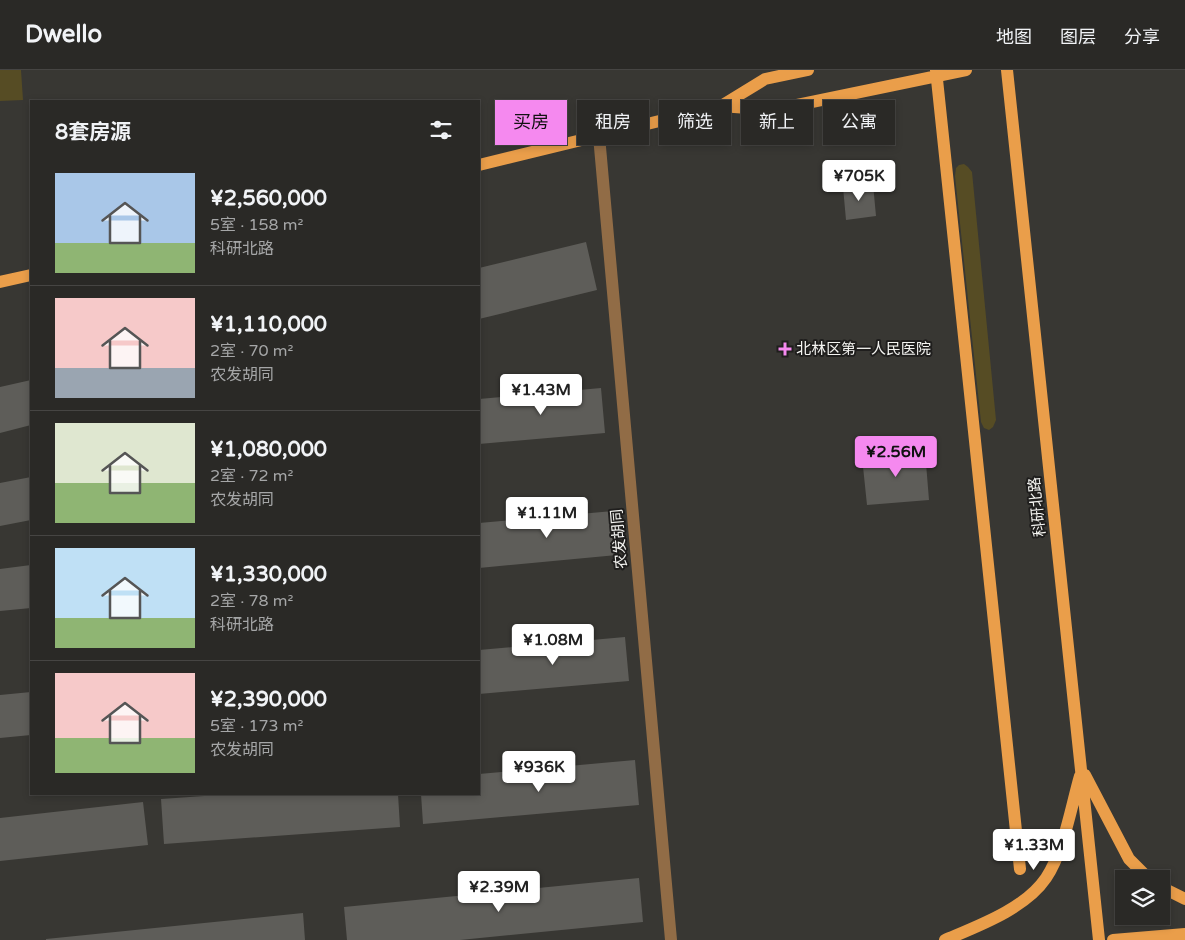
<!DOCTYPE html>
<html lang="zh">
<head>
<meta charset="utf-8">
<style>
	body { margin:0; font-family:"Varela Round","Noto Sans SC",sans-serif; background:#32312e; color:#f1f3f6; height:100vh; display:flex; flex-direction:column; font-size:19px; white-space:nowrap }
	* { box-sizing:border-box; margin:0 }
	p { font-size:16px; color:#a5a6a7 }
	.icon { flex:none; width:28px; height:28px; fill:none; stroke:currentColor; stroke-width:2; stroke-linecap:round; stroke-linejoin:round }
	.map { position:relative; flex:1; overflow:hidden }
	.panel { position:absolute; left:30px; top:30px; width:450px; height:695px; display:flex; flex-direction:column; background:#2a2926; border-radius:0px; box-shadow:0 2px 8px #0003,0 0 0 1px #464543 }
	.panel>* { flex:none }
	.banner { position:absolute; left:495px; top:30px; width:475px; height:45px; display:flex; gap:10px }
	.controls { position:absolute; left:1115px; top:800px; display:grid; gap:10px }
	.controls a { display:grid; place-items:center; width:55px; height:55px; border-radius:0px; background:#2a2926; box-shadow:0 2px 8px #0003,0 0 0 1px #464543; font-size:25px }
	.price { position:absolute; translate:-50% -42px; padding:0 11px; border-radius:5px; background:#fff; color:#222; font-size:16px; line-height:32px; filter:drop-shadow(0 1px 2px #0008) }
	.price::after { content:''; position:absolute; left:50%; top:30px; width:15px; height:11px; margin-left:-8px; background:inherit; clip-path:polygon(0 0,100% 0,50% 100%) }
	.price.on { background:#f589ef; color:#111 }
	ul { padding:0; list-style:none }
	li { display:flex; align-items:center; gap:15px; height:125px; padding:0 25px }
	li+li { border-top:1px solid #464543 }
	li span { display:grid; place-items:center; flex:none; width:140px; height:100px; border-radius:0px; color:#555 }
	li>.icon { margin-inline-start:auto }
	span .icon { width:60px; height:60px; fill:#fffc; stroke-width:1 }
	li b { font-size:21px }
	h2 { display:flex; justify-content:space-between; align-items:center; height:60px; padding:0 25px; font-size:21px }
	.tag { padding:0 18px; border-radius:0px; background:#2a2926; box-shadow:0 2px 8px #0003,0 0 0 1px #464543; font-size:18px; line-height:45px }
	.tag.on { background:#f589ef; color:#111 }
	header { display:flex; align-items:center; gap:30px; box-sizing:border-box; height:70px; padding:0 25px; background:#2a2926; border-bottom:1px solid #464543 }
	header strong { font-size:24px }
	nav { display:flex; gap:28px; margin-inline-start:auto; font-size:18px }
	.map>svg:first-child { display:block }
	.green { fill:#564c24 }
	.building { fill:#5e5d59 }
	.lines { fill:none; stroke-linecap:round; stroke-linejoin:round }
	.minor { stroke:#916c46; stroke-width:12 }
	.major { stroke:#ea9e4a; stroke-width:12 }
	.poi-dot { fill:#f589ef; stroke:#1f1e1d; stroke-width:2 }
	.labels { text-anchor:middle; stroke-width:4; stroke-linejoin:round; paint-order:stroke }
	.poi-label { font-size:15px; fill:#f4f4f1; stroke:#1f1e1d; text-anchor:start }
	.street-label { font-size:15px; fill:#f4f4f1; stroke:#1f1e1d }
</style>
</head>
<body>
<header>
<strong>Dwello</strong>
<nav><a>地图</a><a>图层</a><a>分享</a></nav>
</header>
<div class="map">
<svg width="1185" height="870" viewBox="0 0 1185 870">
	<rect width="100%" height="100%" fill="#383733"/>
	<!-- green -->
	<path class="green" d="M0,0h21l2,30 -23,1z
		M964,94l4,3 4,5 24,248 -3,7 -4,3 -5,-2 -3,-6 -26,-246 1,-8 3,-3z"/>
	<!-- building -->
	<path class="building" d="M873,114l3,32 -30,4 -3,-33z
		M586,172l11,48 -118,29v-51z
		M31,310v45l-31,8v-46z
		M601,318l4,45 -126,11v-45z
		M925,381l4,49 -62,5 -5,-48z
		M31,407v43l-31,6v-43z
		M613,441l4,44 -138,13v-45z
		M31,495v43l-31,3v-42z
		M625,567l4,44 -150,13v-44z
		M31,622v43l-31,3v-43z
		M635,690l4,45 -216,19 -2,-30h58v-20z
		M233,724h165l2,33 -236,17 -3,-45z
		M143,732l5,43 -148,16v-43z
		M639,808l4,44 -183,18h-113l-3,-33z
		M303,843l2,27h-259v-1z"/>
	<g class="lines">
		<!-- minor -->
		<path class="minor" d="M599,66l72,804"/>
		<!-- major -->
		<path class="major" d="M936,0l84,799
			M1007,0l92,870
			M721,36l44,-27 43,-9
			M479,95l242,-59 52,4 193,-40
			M0,212l31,-7
			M1085,705l44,84 20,20
			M1161,817l24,12
			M945,870c33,-14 80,-31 101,-62 18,-27 25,-71 34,-102
			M1113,870l72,-6"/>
	</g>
	<!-- markers -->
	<path class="poi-dot" d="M782.5 271.5h5v5h5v5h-5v5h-5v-5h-5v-5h5z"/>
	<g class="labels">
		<!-- poi labels -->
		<g class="poi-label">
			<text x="796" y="284">北林区第一人民医院</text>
		</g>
		<!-- street labels -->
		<g class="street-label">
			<text transform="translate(1037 437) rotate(-96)" y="5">科研北路</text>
			<text transform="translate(619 469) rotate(-95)" y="5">农发胡同</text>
		</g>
	</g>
</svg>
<div class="controls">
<a><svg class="icon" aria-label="layers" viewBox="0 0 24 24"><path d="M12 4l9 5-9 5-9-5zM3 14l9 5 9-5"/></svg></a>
</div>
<b class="price" style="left:859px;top:132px">¥705K</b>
<b class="price" style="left:541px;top:346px">¥1.43M</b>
<b class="price on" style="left:896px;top:408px">¥2.56M</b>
<b class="price" style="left:547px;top:469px">¥1.11M</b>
<b class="price" style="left:553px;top:596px">¥1.08M</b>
<b class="price" style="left:539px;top:723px">¥936K</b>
<b class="price" style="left:1034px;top:801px">¥1.33M</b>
<b class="price" style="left:499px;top:843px">¥2.39M</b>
<div class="banner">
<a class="tag on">买房</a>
<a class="tag">租房</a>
<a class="tag">筛选</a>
<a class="tag">新上</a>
<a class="tag">公寓</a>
</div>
<section class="panel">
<h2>8套房源<svg class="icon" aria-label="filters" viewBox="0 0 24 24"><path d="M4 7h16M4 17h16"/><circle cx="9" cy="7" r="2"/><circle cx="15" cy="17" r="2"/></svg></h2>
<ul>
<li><span style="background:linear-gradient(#a9c7e8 70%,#8fb573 0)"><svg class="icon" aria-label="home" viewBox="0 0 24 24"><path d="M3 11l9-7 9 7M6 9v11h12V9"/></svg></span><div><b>¥2,560,000</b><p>5室 · 158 m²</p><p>科研北路</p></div></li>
<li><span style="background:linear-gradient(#f6c9c9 70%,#9aa5b1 0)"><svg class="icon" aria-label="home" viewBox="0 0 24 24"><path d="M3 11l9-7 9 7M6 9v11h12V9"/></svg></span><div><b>¥1,110,000</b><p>2室 · 70 m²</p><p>农发胡同</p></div></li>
<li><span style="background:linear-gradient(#dfe7d0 60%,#8fb573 0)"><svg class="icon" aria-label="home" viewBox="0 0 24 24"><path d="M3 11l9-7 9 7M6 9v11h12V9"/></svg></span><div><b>¥1,080,000</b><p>2室 · 72 m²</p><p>农发胡同</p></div></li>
<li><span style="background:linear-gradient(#bfe0f5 70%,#8fb573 0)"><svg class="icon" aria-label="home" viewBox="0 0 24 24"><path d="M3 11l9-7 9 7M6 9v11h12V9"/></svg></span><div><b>¥1,330,000</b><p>2室 · 78 m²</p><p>科研北路</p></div></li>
<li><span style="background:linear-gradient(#f6c9c9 65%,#8fb573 0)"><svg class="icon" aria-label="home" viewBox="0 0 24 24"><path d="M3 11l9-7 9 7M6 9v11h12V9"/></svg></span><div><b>¥2,390,000</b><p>5室 · 173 m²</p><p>农发胡同</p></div></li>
</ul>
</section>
</div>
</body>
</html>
